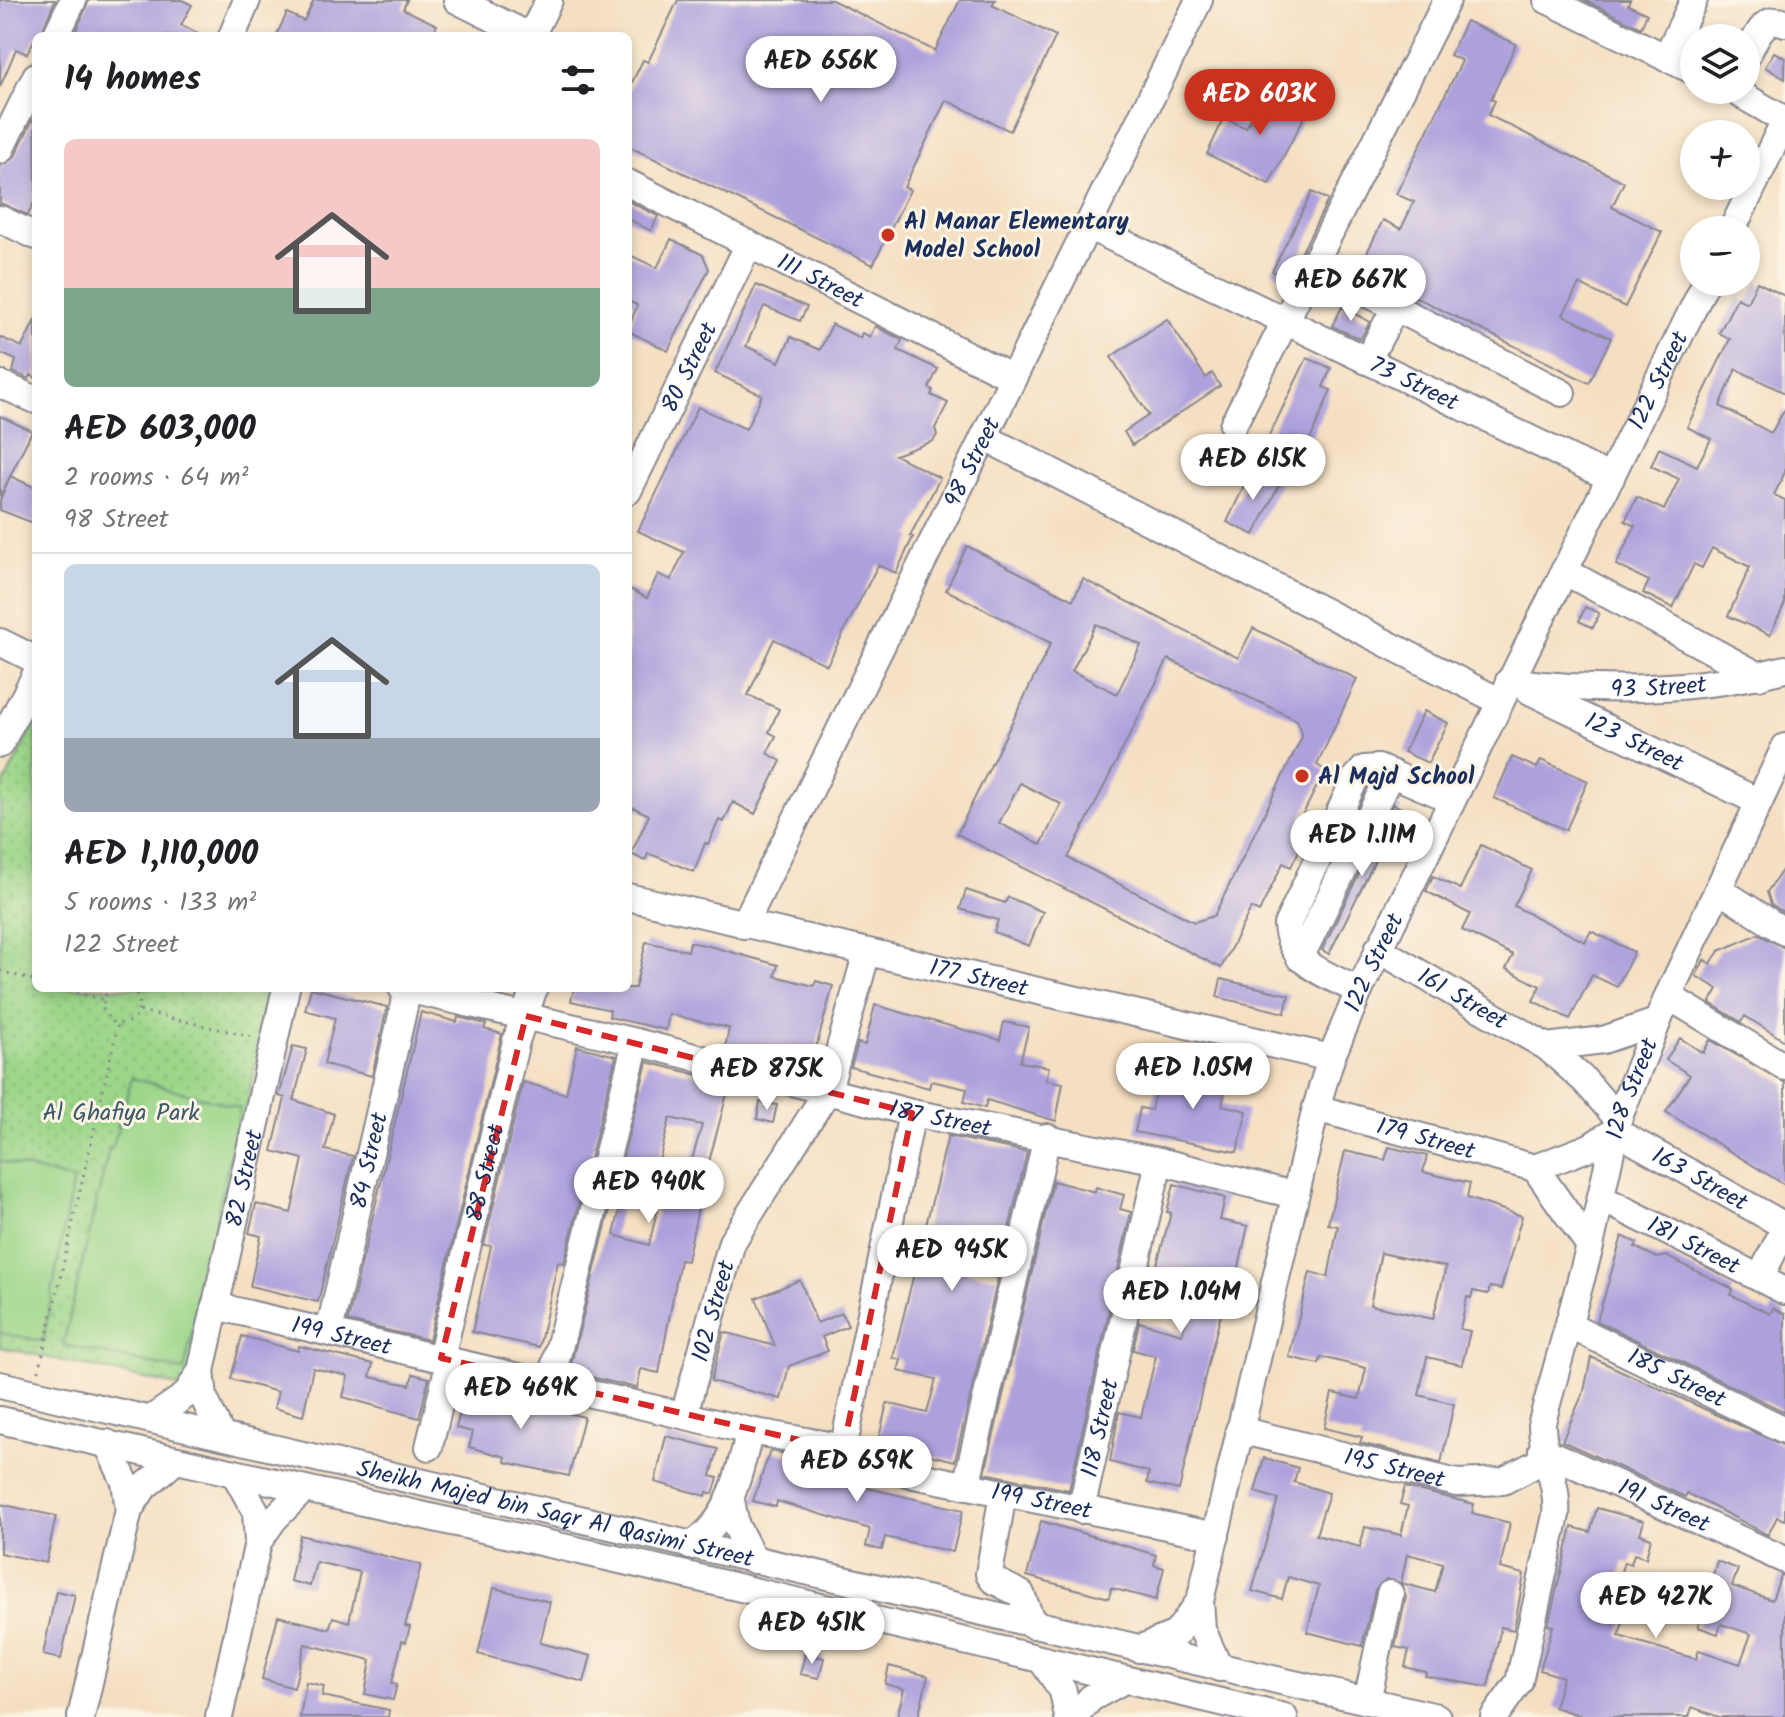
<!DOCTYPE html>
<html lang="en">
<head>
<meta charset="utf-8">
<style>
	body { margin:0; font-family:Kalam,sans-serif; background:#f6f6f6; color:#202124; height:100vh; display:flex; flex-direction:column; font-size:30px; white-space:nowrap }
	* { box-sizing:border-box; margin:0 }
	p { font-size:26px; color:#757577 }
	.icon { flex:none; width:44px; height:44px; fill:none; stroke:currentColor; stroke-width:2; stroke-linecap:round; stroke-linejoin:round }
	.map { position:relative; flex:1; overflow:hidden }
	.sheet { position:absolute; left:32px; top:32px; width:600px; height:960px; display:flex; flex-direction:column; background:#fff; border-radius:12px; box-shadow:0 4px 12px #0003 }
	.sheet>* { flex:none }
	.controls { position:absolute; left:1680px; top:24px; display:grid; gap:16px }
	.controls a { display:grid; place-items:center; width:80px; height:80px; border-radius:50%; background:#fff; box-shadow:0 4px 12px #0003; font-size:40px }
	.price { position:absolute; translate:-50% -68px; padding:0 18px; border-radius:28px; background:#fff; color:#222; font-size:26px; line-height:52px; filter:drop-shadow(0 2px 4px #0008) }
	.price::after { content:''; position:absolute; left:50%; top:48px; width:24px; height:18px; margin-left:-12px; background:inherit; clip-path:polygon(0 0,100% 0,50% 100%) }
	.price.current { background:#c8321e; color:#fff }
	ul { padding:0; list-style:none }
	li { display:grid; align-content:center; gap:16px; height:424px; padding:0 32px }
	li+li { border-top:2px solid #e0e0e0 }
	li span { display:grid; place-items:center; height:248px; border-radius:12px; color:#555 }
	li>.icon { margin-inline-start:auto }
	span .icon { width:144px; height:144px; fill:#fffc; stroke-width:1 }
	li b { font-size:34px }
	h2 { display:flex; justify-content:space-between; align-items:center; height:96px; padding:0 32px; font-size:34px }
	.map>svg:first-child { display:block }
	.park { fill:url(#park-dots); stroke:#5c8274; stroke-width:2 }
	.pitch { fill:#9cd689; stroke:#5c8274; stroke-width:2 }
	.building { fill:#ada0dd; fill-rule:evenodd }
	.lines { fill:none; stroke-linecap:round; stroke-linejoin:round }
	.minor-casing { stroke:#888790; stroke-width:30 }
	.path { stroke:#888790; stroke-width:3; stroke-dasharray:2 6; stroke-linecap:butt }
	.minor { stroke:#fff; stroke-width:26 }
	.marked { fill:none; stroke:#d62828; stroke-width:6; stroke-dasharray:16 10; stroke-linejoin:round }
	.poi-dot { fill:#c8321e; stroke:#fcf5e5; stroke-width:3 }
	.labels { text-anchor:middle; stroke-width:6; stroke-linejoin:round; paint-order:stroke }
	.poi-label { font-size:24px; font-weight:bold; fill:#1b2f5e; stroke:#fcf5e5; text-anchor:start }
	.street-label { font-size:24px; fill:#1b2f5e; stroke:#fcf5e5 }
	.park-label { font-size:24px; fill:#3b5969; stroke:#fcf5e5 }
</style>
</head>
<body>
<div class="map">
<svg width="1785" height="1717" viewBox="0 0 1785 1717">
	<defs>
		<pattern id="park-dots" width="8" height="8" patternUnits="userSpaceOnUse" patternTransform="scale(2)"><rect width="8" height="8" fill="#9cd689"/><path d="M2 2h.1M6 6h.1" fill="none" stroke="#86b879" stroke-width="1.8" stroke-linecap="round"/></pattern>
	</defs>
	<rect width="100%" height="100%" fill="#fcf5e5"/>
	<filter id="ink" filterUnits="userSpaceOnUse"><feTurbulence type="fractalNoise" baseFrequency=".0125" numOctaves="2"/><feDisplacementMap in="SourceGraphic" scale="16" xChannelSelector="R" yChannelSelector="G"/><feConvolveMatrix kernelMatrix="1 2 1 2 8 2 1 2 1" color-interpolation-filters="sRGB"/></filter>
	<filter id="wash" filterUnits="userSpaceOnUse"><feTurbulence type="fractalNoise" baseFrequency=".006" numOctaves="4" result="noise"/><feDisplacementMap in="SourceGraphic" scale="32" xChannelSelector="R" yChannelSelector="G"/><feGaussianBlur stdDeviation="1.8" result="paint"/><feColorMatrix in="noise" values="0 0 0 0 0 0 0 0 0 0 0 0 0 0 0 0 0 1.4 0 .05"/><feComposite in="paint" operator="in"/></filter>
	<g filter="url(#wash)">
		<rect width="100%" height="100%" fill="#f5dfc2"/>
		<!-- park -->
		<path class="park" d="M36,720v268h236l-86,400 -186,-41v-555z"/>
		<!-- pitch -->
		<path class="pitch" d="M132,1078l108,30 -56,263 -121,-26 46,-196h3z
			M0,1161l73,19 -30,161 -43,-8z"/>
		<g id="blocks">
			<!-- building -->
			<path class="building" d="M0,0h55l-15,36h-4l-9,18 -11,-5 -16,38z
				M89,0h93l10,5 -11,20 23,11h-130z
				M314,0h93l-4,9 34,16 -5,11h-156l11,-23 17,8z
				M678,0h154l103,51 25,-51h35l-3,5 64,31 -46,95 -64,-31 -42,87 6,3 -37,75 -245,-119v-55l15,-31 5,2z
				M1584,0h46l-2,5 19,9 -6,14z
				M1466,21l50,23 -25,55 4,2 -7,14 136,67 -12,25 50,25 -37,75 -46,-23 -16,31 48,23 -22,45 -230,-114 24,-49 18,9 13,-27 -18,-8 66,-133 -12,-6z
				M1774,52l11,6v21l-20,-12z
				M1265,89l43,21 -39,74 -62,-30 17,-36 22,10z
				M35,115l1,83 -8,17 -28,-12v-37l14,-8z
				M1312,192l16,8 -40,79 -16,-8z
				M628,201l30,15 -7,15 -23,-12z
				M671,239l32,16 6,14 -41,82 -40,-20 9,-26 -9,-4v-47l29,14z
				M1757,282l28,14v97l-49,-24 -16,37 51,27 14,-24v63l-11,23 11,5v103l-15,32 -42,-19 22,-49 -38,-19 -10,20 -8,-4 -21,44 -30,-15 6,-12 -33,-16 19,-39 -10,-5 12,-24 27,13 15,-31 -28,-13 8,-18 38,18 14,-27 -24,-12 43,-88 -11,-6 18,-35 10,5z
				M756,285l51,22 -7,14 -36,-15 -18,40 33,16 12,-25 29,13 12,-26 28,14 2,-5 8,4 5,-11 27,14 -4,10 40,19 -9,19 4,2 -2,5 17,8 -13,25 2,7 -4,6 -38,14 45,23 -30,58 3,1 -17,36 -18,-8 -51,100 -53,-26 -26,56 31,14 -10,23 7,4 -9,17 14,8 -26,53 -22,-12 -9,20 -5,-2 -11,24 -3,-1 -11,29 -36,-15 -10,-3 -3,7 -14,-7 18,-39 -21,-10v-217l19,10 11,-24 13,6 13,-28 -46,-21 60,-124 48,22 16,-34 -47,-22z
				M1342,307l28,15 -10,17 -28,-13z
				M36,318v60l-5,-3 -2,4 -16,-7 3,-12 -16,-7v-16l22,10z
				M1167,319l39,59 6,-5 8,13 -88,59 -8,-13 25,-17 -38,-58z
				M1307,358l24,10 -8,19 8,3 -31,74 -15,-7 4,-8 -22,-9z
				M0,416l32,15 -32,66z
				M1252,469l28,14 -26,52 -27,-13z
				M10,476l26,12v36l-36,-14v-10z
				M967,546l106,54 10,-21 155,79 15,-30 104,51 -40,86 8,5 -24,48 11,6 -21,43 -8,-4 -24,49 -8,-4 -30,60 -264,-134 94,-191 -105,-53zM1096,624l45,21 -24,49 -45,-23zM1168,659l129,61 5,17 -88,179 -20,6 -126,-64zM1020,783l41,21 -20,41 -42,-22z
				M1585,607l14,6 -6,15 -14,-7z
				M1424,711l24,12 -20,40 -24,-11z
				M1512,757l25,11 4,-8 47,21 -22,49 -72,-32z
				M1393,804l8,4 -72,146 -7,-4z
				M1481,845l51,25 -18,36 71,36 6,-11 43,21 -17,35 -25,-12 -22,44 -37,-18 7,-15 -34,-17 7,-14 -51,-25 8,-16 -44,-23 7,-15 27,13z
				M1785,866v47l-14,-9 -4,-12z
				M966,890l39,13 3,-6 35,15 -14,34 -35,-14 4,-12 -38,-11z
				M1758,934l27,14v93l-40,-25 -4,6 -31,-19 8,-14 -22,-13 8,-16 7,4 8,-13z
				M646,942l42,9 2,-9 23,5 65,18 -3,11 39,10 2,-5 17,5 -19,69 -19,-5 -1,5 -35,-9 -2,7 -14,-4 -1,4 -17,-5 4,-20 -60,-14 -3,16 -57,-13 1,-7 -39,-9 3,-13h61z
				M1221,979l68,16 -4,18 -68,-16z
				M311,988l76,19 -15,69 -48,-12 11,-46 -30,-8z
				M875,1005l125,35 4,-18 25,5 -9,35 29,5 -3,13 17,3 -7,38 -69,-21 -2,8 -21,-6 3,-13 -36,-8 -2,7 -78,-21 7,-24 7,2z
				M421,1012l36,10 1,-5 28,7 -2,5 18,5 -73,306 -81,-19z
				M1680,1038l23,15 7,-13 75,43v102l-119,-73 24,-37 -24,-15z
				M293,1046l14,3 -13,51 40,14 -9,36 28,6 -35,146 -68,-16 11,-50 -12,-3 7,-29 35,9 12,-54 -31,-8 13,-53 -6,-2z
				M577,1046l39,10 -52,207 -6,-1 -19,85 -67,-15 19,-86 -7,-1 39,-163 43,12z
				M647,1062l83,21 -27,101 -16,77 -7,-1 -21,113 -18,-4 -4,19 -68,-16zM670,1118l32,7 -16,55 -30,-7zM621,1203l36,8 -8,34 -35,-10z
				M1213,1067l17,4 -8,34 25,6 -10,41 -102,-20 5,-24 11,2 10,-42 49,12z
				M760,1102l17,3 -4,18 -16,-4z
				M948,1136l79,16 -22,94 -31,-8 -8,34 32,6 -43,183 -77,-19 9,-39 40,10 9,-34 -38,-8 3,-11 -8,-2z
				M1389,1147l38,9 -4,16 47,11 -3,15 55,18 -21,73 -11,-2 -2,7 -15,-3 -2,7 -4,-1 -7,32 10,2 -8,34 -35,-8 -8,38 35,9 -13,59 -81,-20 2,-6 -38,-9 8,-35 27,6 7,-31 -45,-11 -2,7 -30,-7 21,-85 18,5 10,-51 -10,-2 17,-73 40,9zM1381,1253l65,14 -13,52 -63,-14z
				M1053,1181l42,11 1,-5 28,8 -4,14 11,3 -62,278 -84,-17z
				M1174,1184l51,14 -5,22 28,6 -14,64 -6,-1 -19,70 -30,131 -32,-7 2,-11 -39,-10 9,-50 22,5 15,-61 -23,-6 6,-28 43,12 8,-30 -29,-10 2,-4 -12,-4 20,-73 -4,-1z
				M1622,1236l15,7 -2,4 22,11 9,-2 67,33 -2,6 39,19 3,-6 12,6v98l-188,-91z
				M800,1280l17,43 25,-10 6,13 -26,11 6,14 -39,15 -8,33 -70,-18 13,-49 51,14 -19,-48z
				M242,1336l56,15 1,-5 74,18 -3,13 40,8 3,-11 16,4 -10,40 -76,-21 5,-21 -35,-8 -10,48 -29,-8 4,-16 -47,-13z
				M1591,1357l194,89v74l-8,-3 -9,18 -81,-42 -2,4 -123,-56 22,-50z
				M466,1388l118,29 -15,59 -64,-14 1,-5 -37,-10 4,-15 -17,-4z
				M666,1436l52,13 -7,27 7,2 -5,16 -6,-2 -1,4 -51,-14z
				M770,1451l47,8 -1,7 14,4 -2,9 135,31 -10,42 -68,-15 -3,13 -16,-4 4,-17 -93,-28 -1,6 -23,-6z
				M1264,1458l34,10 -4,14 35,11 -13,42 44,12 5,-20 36,8 7,-29 -8,-2 5,-17 69,17 -2,9 38,10 -10,45 24,6 -10,56 -13,-3 -13,60 -63,-11 1,-4 -21,-5 4,-17 -14,-3 11,-50 -5,-14 34,9 8,-29 -36,-9 -6,29 -15,-4 -11,11 -13,56 -55,-14 12,-46 -31,-9 -6,22 -30,-8 26,-92 -23,-7z
				M0,1504l56,12 -10,47 -46,-10z
				M1597,1508l47,13 -4,13 11,4 -5,20 -12,-4 -3,10 -7,-2 -10,33 15,5 -10,36 77,23 3,-9 41,14 11,-30 -30,-10 -3,10 -20,-7 19,-66 21,8 -6,17 40,14 9,-25 4,1v141h-66l-27,-10 -3,10h-104l-31,-10 9,-30 -23,-7 13,-44 -5,-1 24,-98 18,5z
				M1041,1521l115,34 -2,10 10,3 -8,32 -45,-12 -2,10 -82,-22z
				M300,1535l121,30 -16,61 5,1 -4,15 -4,-1 -10,42 5,1 -4,16 -28,-6 6,-34 -66,-16 -11,44 -32,-9 16,-63 51,13 4,-12 16,5 11,-50 -44,-10 -6,24 -20,-5z
				M494,1588l56,14 -10,41 51,13 -7,26 -106,-28z
				M56,1591l19,4 -14,64 -18,-4z
				M805,1654l19,4 -5,20 -19,-4z
				M889,1666l39,10 -10,41h-21l7,-28 -19,-5z
				M306,1682l18,4 -2,10 67,14 -1,7h-88z"/>
		</g>
	</g>
	<g filter="url(#ink)">
		<use href="#blocks" fill-opacity="0" stroke="#888790" stroke-width="2"/>
		<g class="lines">
			<defs>
				<g id="minor">
					<path d="M457,0l72,36"/>
					<path d="M1547,0l147,71"/>
					<path d="M56,36l17,-36"/>
					<path d="M232,36l15,-36"/>
					<path d="M531,36l18,-36"/>
					<path d="M1746,57c9,-16 17,-44 39,-34"/>
					<path d="M1666,58l28,-58"/>
					<path d="M0,150l36,-74"/>
					<path id="s1" d="M628,183l385,195"/>
					<path d="M0,219l36,17"/>
					<path id="s2" d="M1088,226l523,252"/>
					<path d="M1732,230l53,-110 -52,-30"/>
					<path d="M1314,266l248,127"/>
					<path d="M1367,361l28,-53"/>
					<path d="M0,384l36,16"/>
					<path d="M1233,425l214,-425"/>
					<path d="M984,437l515,264"/>
					<path id="s3" d="M628,491l121,-247"/>
					<path d="M1564,571l195,105"/>
					<path d="M0,642l36,18"/>
					<path id="s4" d="M1509,681c93,12 184,11 276,-12"/>
					<path id="s5" d="M1530,691l229,111"/>
					<path d="M0,744l36,-70"/>
					<path d="M1718,889l67,43"/>
					<path id="s6" d="M628,897l703,161"/>
					<path id="s7" d="M744,925l455,-925"/>
					<path id="s8" d="M1378,949l169,98 38,34 33,38"/>
					<path d="M1300,958l91,-185"/>
					<path id="s9" d="M402,988l234,54 276,71 247,48 135,34"/>
					<path d="M1359,991c-31,-16 -69,-26 -72,-66l68,-146 9,-10 14,-1 73,31"/>
					<path d="M1668,996l117,71"/>
					<path d="M1547,1047l56,-7 53,-18"/>
					<path id="s10" d="M1316,1108l219,60"/>
					<path id="s11" d="M1535,1168l55,-21 25,-16 170,95"/>
					<path d="M1535,1168l55,78"/>
					<path id="s12" d="M1601,1198l184,93"/>
					<path d="M1760,1278l25,-50"/>
					<path id="s13" d="M215,1306l535,125 78,14 86,30 302,61"/>
					<path id="s14" d="M1569,1325l216,105"/>
					<path id="s15" d="M329,1332l79,-343"/>
					<path id="s16" d="M441,1358l75,-317 18,-53"/>
					<path d="M201,1371l3,27 17,37"/>
					<path d="M550,1384l86,-342"/>
					<path id="s17" d="M0,1385l1437,332"/>
					<path id="s18" d="M684,1415l48,-173 96,-152 39,-138"/>
					<path id="s19" d="M151,1419l35,-24 15,-24 85,-383"/>
					<path d="M0,1420l682,154 602,143"/>
					<path id="s20" d="M1239,1430l218,53 46,-2 42,-22"/>
					<path d="M107,1443l18,39 4,28"/>
					<path d="M429,1447l21,-87"/>
					<path d="M843,1450l69,-337"/>
					<path id="s21" d="M1542,1450l243,110"/>
					<path d="M966,1486l81,-349"/>
					<path d="M1003,1494l-14,80 4,6 28,14 12,31"/>
					<path d="M731,1500l5,26 18,34"/>
					<path id="s22" d="M1081,1510l78,-349"/>
					<path d="M258,1542l16,-23 29,-29"/>
					<path d="M690,1546c42,-26 48,-71 60,-115"/>
					<path d="M1200,1601l2,28 17,39"/>
					<path id="s23" d="M1139,1649l37,-15 24,-33 116,-493 15,-50 28,-67 347,-709"/>
					<path d="M1043,1662l20,29 5,26"/>
					<path d="M1367,1701l23,-107"/>
					<path d="M81,1717l48,-207 15,-23 32,-27"/>
					<path d="M219,1717l39,-175 -2,-30 -21,-38"/>
					<path d="M1074,1717l17,-19 33,-18"/>
					<path id="s24" d="M1494,1717l25,-35 37,-167c3,-32 -15,-60 -14,-93l48,-176 28,-127 50,-123 117,-249"/>
				</g>
			</defs>
			<!-- minor casing -->
			<use href="#minor" class="minor-casing"/>
			<!-- path -->
			<path class="path" d="M0,971l36,10
				M61,988l42,12
				M112,988l-6,6 -4,14 8,13c19,7 33,-4 29,-23l-9,-10
				M140,1011l113,26
				M39,1371l79,-347"/>
			<!-- minor -->
			<use href="#minor" class="minor"/>
		</g>
	</g>
	<!-- marked area -->
	<path class="marked" d="M526,1016l386,97 -69,337 -402,-92z"/>
	<!-- markers -->
	<g class="poi-dot">
		<circle cx="888" cy="235" r="8"/>
		<circle cx="1302" cy="776" r="8"/>
	</g>
	<g class="labels">
		<!-- poi labels -->
		<g class="poi-label">
			<text x="904" y="229">Al Manar Elementary<tspan x="904" dy="28">Model School</tspan></text>
			<text x="1318" y="784">Al Majd School</text>
		</g>
		<!-- street labels -->
		<g class="street-label">
			<text dy="8" stroke="none"><textPath href="#s1" startOffset="216">111 Street</textPath></text>
			<text dy="8" stroke="none"><textPath href="#s3" startOffset="138">80 Street</textPath></text>
			<text dy="8" stroke="none"><textPath href="#s23" startOffset="1392">122 Street</textPath></text>
			<text dy="8" stroke="none"><textPath href="#s2" startOffset="362">73 Street</textPath></text>
			<text dy="8" stroke="none"><textPath href="#s7" startOffset="516">98 Street</textPath></text>
			<text dy="8" stroke="none"><textPath href="#s4" startOffset="150">93 Street</textPath></text>
			<text dy="8" stroke="none"><textPath href="#s5" startOffset="116">123 Street</textPath></text>
			<text dy="8" stroke="none"><textPath href="#s23" startOffset="744">122 Street</textPath></text>
			<text dy="8" stroke="none"><textPath href="#s6" startOffset="360">177 Street</textPath></text>
			<text dy="8" stroke="none"><textPath href="#s8" startOffset="98">161 Street</textPath></text>
			<text dy="8" stroke="none"><textPath href="#s24" startOffset="654">128 Street</textPath></text>
			<text dy="8" stroke="none"><textPath href="#s9" startOffset="554">187 Street</textPath></text>
			<text dy="8" stroke="none"><textPath href="#s10" startOffset="114">179 Street</textPath></text>
			<text dy="8" stroke="none"><textPath href="#s15" startOffset="176">84 Street</textPath></text>
			<text dy="8" stroke="none"><textPath href="#s16" startOffset="190">88 Street</textPath></text>
			<text dy="8" stroke="none"><textPath href="#s19" startOffset="268">82 Street</textPath></text>
			<text dy="8" stroke="none"><textPath href="#s11" startOffset="186">163 Street</textPath></text>
			<text dy="8" stroke="none"><textPath href="#s12" startOffset="104">181 Street</textPath></text>
			<text dy="8" stroke="none"><textPath href="#s18" startOffset="108">102 Street</textPath></text>
			<text dy="8" stroke="none"><textPath href="#s13" startOffset="130">199 Street</textPath></text>
			<text dy="8" stroke="none"><textPath href="#s14" startOffset="120">185 Street</textPath></text>
			<text dy="8" stroke="none"><textPath href="#s22" startOffset="84">118 Street</textPath></text>
			<text dy="8" stroke="none"><textPath href="#s20" startOffset="160">195 Street</textPath></text>
			<text dy="8" stroke="none"><textPath href="#s13" startOffset="850">199 Street</textPath></text>
			<text dy="8" stroke="none"><textPath href="#s21" startOffset="134">191 Street</textPath></text>
			<text dy="8" stroke="none"><textPath href="#s17" startOffset="570">Sheikh Majed bin Saqr Al Qasimi Street</textPath></text>
		</g>
		<!-- park labels -->
		<g class="park-label">
			<text x="121" y="1120">Al Ghafiya Park</text>
		</g>
	</g>
</svg>
<div class="controls">
<a><svg class="icon" aria-label="layers" viewBox="0 0 24 24"><path d="M12 4l9 5-9 5-9-5zM3 14l9 5 9-5"/></svg></a>
<a>+</a>
<a>−</a>
</div>
<b class="price" style="left:821px;top:104px">AED 656K</b>
<b class="price current" style="left:1260px;top:137px">AED 603K</b>
<b class="price" style="left:1351px;top:323px">AED 667K</b>
<b class="price" style="left:1253px;top:502px">AED 615K</b>
<b class="price" style="left:1362px;top:878px">AED 1.11M</b>
<b class="price" style="left:1193px;top:1111px">AED 1.05M</b>
<b class="price" style="left:767px;top:1112px">AED 875K</b>
<b class="price" style="left:649px;top:1225px">AED 940K</b>
<b class="price" style="left:952px;top:1293px">AED 945K</b>
<b class="price" style="left:1181px;top:1335px">AED 1.04M</b>
<b class="price" style="left:521px;top:1431px">AED 469K</b>
<b class="price" style="left:857px;top:1504px">AED 659K</b>
<b class="price" style="left:1656px;top:1640px">AED 427K</b>
<b class="price" style="left:812px;top:1666px">AED 451K</b>
<section class="sheet">
<h2>14 homes<svg class="icon" aria-label="filters" viewBox="0 0 24 24"><path d="M4 7h16M4 17h16"/><circle cx="9" cy="7" r="2"/><circle cx="15" cy="17" r="2"/></svg></h2>
<ul>
<li><span style="background:linear-gradient(#f6c9c9 60%,#7fa58c 0)"><svg class="icon" aria-label="home" viewBox="0 0 24 24"><path d="M3 11l9-7 9 7M6 9v11h12V9"/></svg></span><div><b>AED 603,000</b><p>2 rooms · 64 m²</p><p>98 Street</p></div></li>
<li><span style="background:linear-gradient(#c9d6e8 70%,#9aa5b1 0)"><svg class="icon" aria-label="home" viewBox="0 0 24 24"><path d="M3 11l9-7 9 7M6 9v11h12V9"/></svg></span><div><b>AED 1,110,000</b><p>5 rooms · 133 m²</p><p>122 Street</p></div></li>
</ul>
</section>
</div>
</body>
</html>
